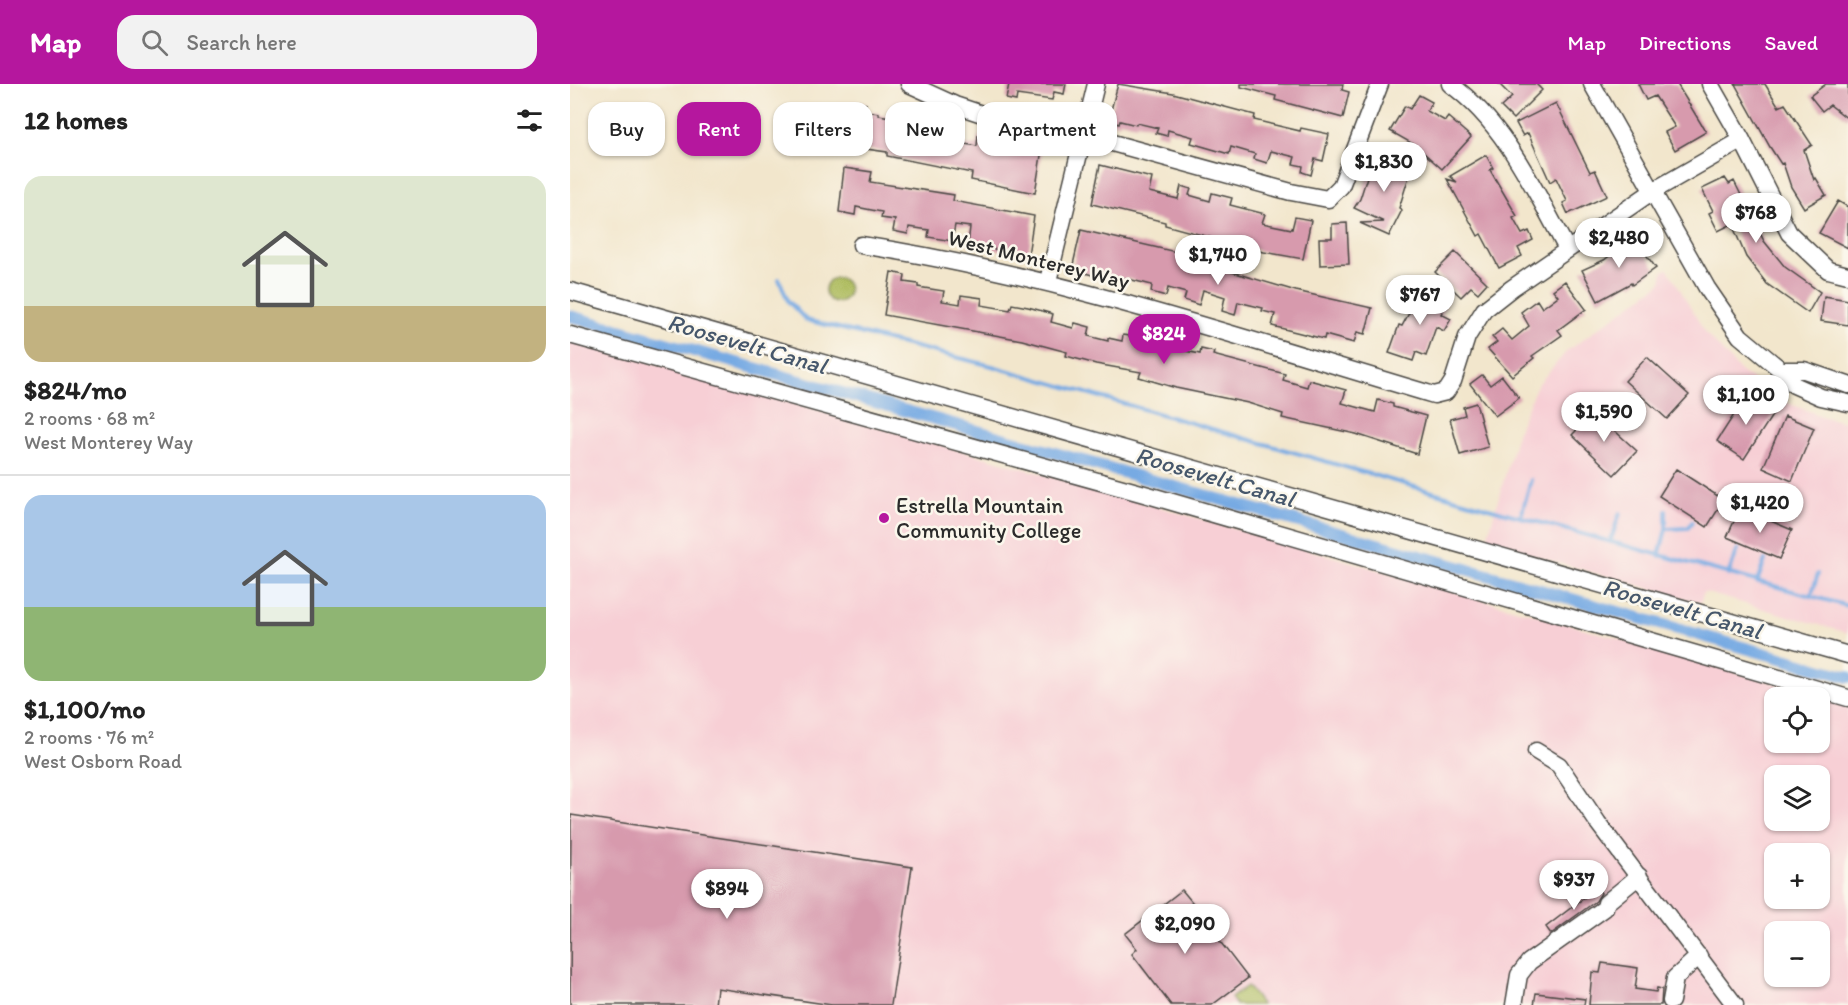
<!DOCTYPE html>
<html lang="en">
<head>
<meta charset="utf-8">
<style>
	body { margin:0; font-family:Itim,sans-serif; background:#f2f2f2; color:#222; height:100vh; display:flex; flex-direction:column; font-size:22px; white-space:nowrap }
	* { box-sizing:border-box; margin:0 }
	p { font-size:20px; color:#767676 }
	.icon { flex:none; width:33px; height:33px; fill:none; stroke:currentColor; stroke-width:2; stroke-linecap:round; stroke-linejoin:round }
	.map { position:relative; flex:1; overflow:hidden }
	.drawer { display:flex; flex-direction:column; background:#fff; width:570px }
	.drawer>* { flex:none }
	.hud { position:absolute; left:18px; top:18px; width:570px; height:54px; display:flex; gap:12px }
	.controls { position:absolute; left:1194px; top:603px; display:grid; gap:12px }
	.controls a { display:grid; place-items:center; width:66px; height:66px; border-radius:12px; background:#fff; box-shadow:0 2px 4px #0004; font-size:30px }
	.price { position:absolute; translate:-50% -51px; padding:0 14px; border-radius:21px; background:#fff; color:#222; font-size:20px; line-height:39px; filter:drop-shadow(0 2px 3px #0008) }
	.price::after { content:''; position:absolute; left:50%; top:36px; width:18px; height:14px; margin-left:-9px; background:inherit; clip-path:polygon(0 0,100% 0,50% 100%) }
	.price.current { background:#b5179e; color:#fff }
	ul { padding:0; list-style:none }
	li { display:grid; align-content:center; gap:12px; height:318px; padding:0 24px }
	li+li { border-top:2px solid #e0e0e0 }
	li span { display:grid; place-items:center; height:186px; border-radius:18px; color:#555 }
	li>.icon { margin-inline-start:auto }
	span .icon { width:108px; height:108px; fill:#fffc; stroke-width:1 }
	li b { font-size:26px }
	h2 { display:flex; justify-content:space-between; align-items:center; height:72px; padding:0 24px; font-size:26px }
	.pill { padding:0 21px; border-radius:18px; background:#fff; box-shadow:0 2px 4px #0004; font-size:21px; line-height:54px }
	.pill.current { background:#b5179e; color:#fff }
	header { display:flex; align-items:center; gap:36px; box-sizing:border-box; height:84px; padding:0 30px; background:#b5179e; color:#fff }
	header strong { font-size:28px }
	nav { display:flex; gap:33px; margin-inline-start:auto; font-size:21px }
	.search { width:420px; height:54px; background:#f2f2f2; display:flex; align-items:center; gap:15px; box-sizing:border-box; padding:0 21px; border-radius:18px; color:#767676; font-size:22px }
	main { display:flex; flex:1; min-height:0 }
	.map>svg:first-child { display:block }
	.built { fill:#f7cfd5; fill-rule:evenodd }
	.green { fill:#aebc5e; stroke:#6c7444; stroke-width:1.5 }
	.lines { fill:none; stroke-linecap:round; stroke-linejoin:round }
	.stream { stroke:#77aae3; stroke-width:4 }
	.canal { stroke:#77aae3; stroke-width:12 }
	.building { fill:#d79aad }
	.minor-casing { stroke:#494743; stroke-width:19 }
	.minor { stroke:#fff; stroke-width:16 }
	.poi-dot { fill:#b5179e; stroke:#fbf7ec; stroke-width:2 }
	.labels { text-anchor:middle; stroke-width:5; stroke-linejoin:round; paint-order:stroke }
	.street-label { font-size:22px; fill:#2b2b2b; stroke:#fbf7ec }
	.poi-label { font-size:22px; fill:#2b2b2b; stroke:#fbf7ec; text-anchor:start }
	.water-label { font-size:24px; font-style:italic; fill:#46576b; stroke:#fbf7ec }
</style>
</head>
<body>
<header>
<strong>Map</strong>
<div class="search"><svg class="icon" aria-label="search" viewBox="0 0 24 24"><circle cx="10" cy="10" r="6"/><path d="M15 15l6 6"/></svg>Search here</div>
<nav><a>Map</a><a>Directions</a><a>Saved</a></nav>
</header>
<main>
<section class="drawer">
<h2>12 homes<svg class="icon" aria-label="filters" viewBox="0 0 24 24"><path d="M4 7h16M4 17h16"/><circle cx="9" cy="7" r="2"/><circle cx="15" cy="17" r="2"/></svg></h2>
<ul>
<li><span style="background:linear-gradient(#dfe7d0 70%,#c2b280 0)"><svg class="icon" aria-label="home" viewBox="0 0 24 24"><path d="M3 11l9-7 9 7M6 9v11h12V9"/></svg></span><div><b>$824/mo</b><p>2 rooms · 68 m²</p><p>West Monterey Way</p></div></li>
<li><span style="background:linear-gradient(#a9c7e8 60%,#8fb573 0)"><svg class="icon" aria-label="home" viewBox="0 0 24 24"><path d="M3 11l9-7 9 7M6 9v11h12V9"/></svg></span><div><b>$1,100/mo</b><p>2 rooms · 76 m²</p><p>West Osborn Road</p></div></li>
</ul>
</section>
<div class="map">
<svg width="1278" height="921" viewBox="0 0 1278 921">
	<rect width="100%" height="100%" fill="#fbf7ec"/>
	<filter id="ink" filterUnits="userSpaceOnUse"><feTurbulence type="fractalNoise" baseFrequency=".0167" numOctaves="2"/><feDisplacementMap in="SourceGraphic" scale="12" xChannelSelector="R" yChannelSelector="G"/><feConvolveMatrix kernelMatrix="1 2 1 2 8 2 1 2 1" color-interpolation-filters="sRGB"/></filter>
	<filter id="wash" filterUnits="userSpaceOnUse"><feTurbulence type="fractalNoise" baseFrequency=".008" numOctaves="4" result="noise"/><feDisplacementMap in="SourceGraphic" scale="24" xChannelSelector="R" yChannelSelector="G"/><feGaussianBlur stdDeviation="1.35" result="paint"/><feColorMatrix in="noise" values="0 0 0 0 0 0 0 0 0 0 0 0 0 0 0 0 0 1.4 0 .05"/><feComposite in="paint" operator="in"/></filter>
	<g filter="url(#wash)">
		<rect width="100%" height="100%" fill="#f2e6cc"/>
		<!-- built -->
		<path class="built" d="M1098,185l37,63 35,39 45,31 39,15 24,6v210l-144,-41 -4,11 -214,-61 33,-115 17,-40 31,-36 94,-68 2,-12z
			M0,255l1278,365v301h-1278zM1204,614h46v44h-46zM1204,692h46v44h-46zM1204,770h46v44h-46zM1204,848h46v44h-46z"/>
		<!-- green -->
		<path class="green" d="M255 206a12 12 0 1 1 24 0a12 12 0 1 1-24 0Z
			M677,902l15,19h-26l-5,-7z"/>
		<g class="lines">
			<!-- stream -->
			<path class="stream" d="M209,195l9,22 18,19 186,46 542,155 314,85
				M951,432l10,-36
				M1096,445l22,-1 4,-6
				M1040,458l10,-29
				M1089,472l7,-27v-19
				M1158,491l10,-26
				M1187,498l8,-22
				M1241,512l7,-22"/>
			<!-- canal -->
			<path class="canal" d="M0,232l1278,361"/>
		</g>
		<g id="blocks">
			<!-- building -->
			<path class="building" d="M439,0h57l-2,10 -10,-2 -2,8 -35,-5 -1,6 -10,-2z
				M548,0l55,9 82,22 -1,5 46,11 1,-3 28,6 -6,27 -8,-2 -4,16 -9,-3 1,-6 -10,-2 2,-7 -24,-6 -4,12 -13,-4 1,-5 -24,-7 -2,7 -38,-11 2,-6 -25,-7 -1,6 -11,-3 2,-5 -21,-5 -1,2 -16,-4 -1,3 -11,-3z
				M671,0h102l-1,6 7,2 -6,26 -68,-18 1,-4 -35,-9z
				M929,0h37l6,6 -29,29 -12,-12 11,-10z
				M1068,0h39l29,48 -31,18 -10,-18 10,-5 -20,-31 -9,4z
				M1165,0h30l14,23 6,-3 27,41 -8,5 10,30 2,-2 10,17 -22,13 -13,-21 -8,-24 -2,1 -11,-17z
				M1256,0h22v35l-18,-14 -8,6 -12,-15z
				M849,11l13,7 -5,9 18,10 3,-4 23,20 -29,32 -27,-24 -25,-14 15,-25 5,3z
				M282,18l14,2 -1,7 14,2v2l29,5 1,-5 13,2 -1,8 32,5 -1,12 25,4 1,-10 15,3 -2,8 14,3 19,4 2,-8 16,3 -7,44 -64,-13 1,-7 -85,-17v-4l-42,-6z
				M986,19l34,69 5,-2 12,26 -39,18 -5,-11 4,-2 -11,-23 -6,4 -22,-49 -5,3 -7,-13z
				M804,71l38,12 -13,41 3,2 -13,26 -29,-13 24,-1 -30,-14 6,-9z
				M916,71l7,13 -3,2 27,46 -4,2 9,16 7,-3 4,9 -15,8 4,8 -23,12 -18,-34 -3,2 -31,-57 10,3 -7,-6z
				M530,81l52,13 -3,14 29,7 3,-13 10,3 -2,6 21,6 2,-8 20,5 -2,7 35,9 -3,9 30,6 3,-12 16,3 -8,39 -39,-7 -99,-27v-3l-73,-18z
				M274,84l28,4 -2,10 84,13 -1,6 81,15 -6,39 -60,-10 2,-18 -15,-2 -3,16 -24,-4 1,-7 -20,-3 -1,7 -15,-3 2,-11 -14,-2 1,-6 -26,-5 -1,8 -16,-3z
				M1155,94l4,6 5,-3 30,60 21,26 35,25 -12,21 -41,-29 -21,-27 -14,-33 -14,7 -9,-18 4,-2 -11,-22z
				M1268,117l10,6v41l-29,-15z
				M777,139l2,41 -29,1 -1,-27h13v-14z
				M511,146l108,25 -1,4 108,32 76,17 -7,26 -8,-2 -3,11 -29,-8 -1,4 -52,-13 3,-12 -13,-3 1,-3 -25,-6 -3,13 -13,-4 3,-14 -22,-7 -4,15 -15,-5 2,-7 -18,-5 -2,8 -15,-4 1,-7 -28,-7 -2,6 -50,-15z
				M1060,149l26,35 -24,17 -1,-2 -33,18 -16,-31 22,-10 20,-15 -4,-5z
				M885,168l32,31 -9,10 -7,-6 -10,10 -26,-25z
				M321,188l14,3 -1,7 14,2v3l26,4 -2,10 18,3 1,-9 21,3 -1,7 29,5 2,-6 16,3 25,7 -2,8 22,6 2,-5 15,4 -2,9 20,5v-3l14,3 1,-6 27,4 1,-3 17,4 -2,7 34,7 1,-5 13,3 -1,3 72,19 -2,6 24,7 2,-7 37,10 -4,13 33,9 3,-12 15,4v3l33,9 -9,38 -61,-20 -74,-16 1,-4 -35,-11 -72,-15 -37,-11 2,-5 -45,-8 -30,-8 1,-4 -45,-12 -138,-25z
				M995,197l21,28 -28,21 4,5 -30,21 2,2 -22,18 -24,-27 9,-7 -5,-5 10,-8 10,11 17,-14 -8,-14 16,-12 5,8 16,-12 -5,-6z
				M853,203l25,14 -7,13 10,5 -7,12 -8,-4 -10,29 -10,-4 -3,9 -24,-8 10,-28 3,1z
				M1254,212l24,4v25l-27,-4z
				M1077,273l42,38 -22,24 -42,-38z
				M912,291l8,10 12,-9 17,22 -24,18 -25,-32z
				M1178,309l27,18 -31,48 -27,-18z
				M906,319l12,44 -28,8 -10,-36 15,-4 -2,-8z
				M1024,328l43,39 -23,24 -42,-40z
				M1215,332l29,12 -22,53 -29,-13z
				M1106,385l48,31 -17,27 -48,-31z
				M1170,424l52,22 -13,29 -52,-22z
				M1,731l341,52 -21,138h-59l-115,-17 -2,17h-145z
				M1027,804l4,5 -5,8 -45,33 -5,-7z
				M612,806l39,47 -3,2 30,39 -36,27h-41l-39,-51 5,-5 -12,-15z
				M1032,879l36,5 -3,21 21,3 1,-4 5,1 -1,16h-72l3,-33 8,1z
				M966,909l49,6 -1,6h-50z"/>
		</g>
	</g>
	<g filter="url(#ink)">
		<use href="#blocks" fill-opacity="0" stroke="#494743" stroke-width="1.5"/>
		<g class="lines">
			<defs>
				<path id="minor" d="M339,0l46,21 27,9 101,21 208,57 37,7 13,-13 39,-102
					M880,0c55,39 85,107 117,165
					M1022,0l115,204 33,48 41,34 13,15 27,12 27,6
					M1140,0l32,56 47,93 39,37 20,5
					M291,161c196,30 383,94 573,150l12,-3 7,-11 14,-44 17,-27 28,-22 141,-97 89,-51
					M478,197l48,-197
					M0,207l1278,364
					M0,251l578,160 700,203
					M1211,286h23l44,15
					M966,667l23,14 39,58 137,182
					M1101,917l4,-23 24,-22
					M944,921l5,-30 10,-13 76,-54 1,-5 33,-27"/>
			</defs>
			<!-- minor casing -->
			<use href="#minor" class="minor-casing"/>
			<!-- minor -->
			<use href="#minor" class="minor"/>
		</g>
	</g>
	<!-- markers -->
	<circle class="poi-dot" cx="314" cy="434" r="6"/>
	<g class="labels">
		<!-- street labels -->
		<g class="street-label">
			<text transform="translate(469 175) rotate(14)" y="8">West Monterey Way</text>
		</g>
		<!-- poi labels -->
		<g class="poi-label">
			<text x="326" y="429">Estrella Mountain<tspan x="326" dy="25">Community College</tspan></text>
		</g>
		<!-- water labels -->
		<g class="water-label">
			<text transform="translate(177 260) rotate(16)" y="8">Roosevelt Canal</text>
			<text transform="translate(645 393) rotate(16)" y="8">Roosevelt Canal</text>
			<text transform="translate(1112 525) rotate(16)" y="8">Roosevelt Canal</text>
		</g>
	</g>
</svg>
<div class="controls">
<a><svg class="icon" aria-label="locate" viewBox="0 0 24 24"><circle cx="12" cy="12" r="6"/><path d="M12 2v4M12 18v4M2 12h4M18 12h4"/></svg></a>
<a><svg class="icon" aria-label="layers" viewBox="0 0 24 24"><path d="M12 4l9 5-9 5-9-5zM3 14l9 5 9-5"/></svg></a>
<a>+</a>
<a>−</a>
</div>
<b class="price" style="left:814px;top:109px">$1,830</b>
<b class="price" style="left:1186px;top:160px">$768</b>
<b class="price" style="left:1049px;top:185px">$2,480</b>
<b class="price" style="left:648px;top:202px">$1,740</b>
<b class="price" style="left:850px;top:242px">$767</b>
<b class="price current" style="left:594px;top:281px">$824</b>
<b class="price" style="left:1176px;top:342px">$1,100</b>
<b class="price" style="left:1034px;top:359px">$1,590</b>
<b class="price" style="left:1190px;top:450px">$1,420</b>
<b class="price" style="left:1004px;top:827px">$937</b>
<b class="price" style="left:157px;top:836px">$894</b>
<b class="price" style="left:615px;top:871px">$2,090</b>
<div class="hud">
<a class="pill">Buy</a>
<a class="pill current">Rent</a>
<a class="pill">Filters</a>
<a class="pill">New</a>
<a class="pill">Apartment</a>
</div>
</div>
</main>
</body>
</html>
